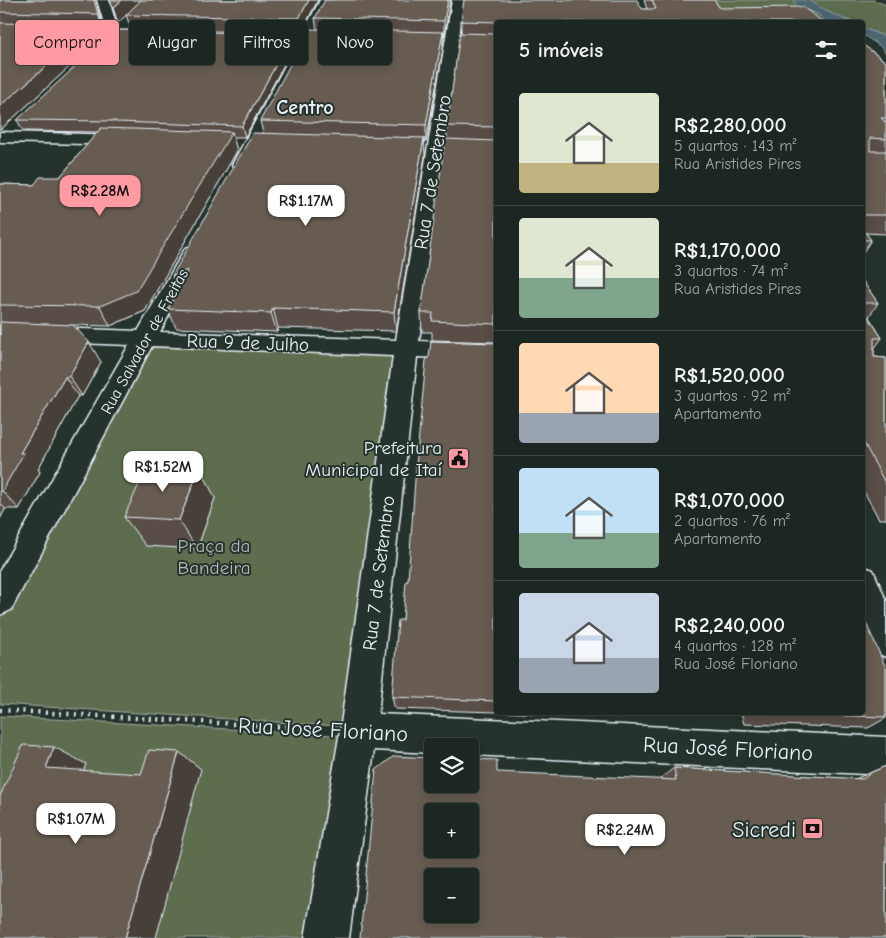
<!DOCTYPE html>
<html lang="pt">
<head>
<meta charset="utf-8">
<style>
	body { margin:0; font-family:"Comic Neue",sans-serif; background:#29322f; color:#f1f3f6; height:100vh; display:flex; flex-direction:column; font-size:19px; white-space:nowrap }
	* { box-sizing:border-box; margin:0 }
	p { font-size:16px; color:#a0a5a5 }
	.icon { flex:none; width:28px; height:28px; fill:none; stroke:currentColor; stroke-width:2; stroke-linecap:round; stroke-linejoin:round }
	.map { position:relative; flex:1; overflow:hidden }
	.side { position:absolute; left:494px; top:20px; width:371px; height:695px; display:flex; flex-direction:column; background:#1c2622; border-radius:5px; box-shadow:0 2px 12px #0003,0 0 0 1px #3a4340 }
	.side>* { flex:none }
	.banner { position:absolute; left:15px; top:20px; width:404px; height:45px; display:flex; gap:10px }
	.tools { position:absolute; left:424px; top:738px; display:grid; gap:10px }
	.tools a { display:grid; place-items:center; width:55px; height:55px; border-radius:5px; background:#1c2622; box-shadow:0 2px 12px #0003,0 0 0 1px #3a4340; font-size:25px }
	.price { position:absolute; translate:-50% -42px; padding:0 11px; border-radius:10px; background:#fff; color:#222; font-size:16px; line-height:32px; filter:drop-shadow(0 1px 2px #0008) }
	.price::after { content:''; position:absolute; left:50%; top:30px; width:15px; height:11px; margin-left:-8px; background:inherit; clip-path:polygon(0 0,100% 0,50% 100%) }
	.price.on { background:#ff9aa2; color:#111 }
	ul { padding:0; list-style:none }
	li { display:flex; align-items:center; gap:15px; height:125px; padding:0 25px }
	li+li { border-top:1px solid #3a4340 }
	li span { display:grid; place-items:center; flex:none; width:140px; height:100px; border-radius:5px; color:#555 }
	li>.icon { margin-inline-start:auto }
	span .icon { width:60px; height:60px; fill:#fffc; stroke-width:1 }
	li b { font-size:21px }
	h2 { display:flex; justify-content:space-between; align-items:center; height:60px; padding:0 25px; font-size:21px }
	.pill { padding:0 18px; border-radius:5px; background:#1c2622; box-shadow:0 2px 12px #0003,0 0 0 1px #3a4340; font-size:18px; line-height:45px }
	.pill.on { background:#ff9aa2; color:#111 }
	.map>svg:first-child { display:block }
	.green { fill:#5e6d4f; stroke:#a3afa4 }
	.water { fill:#4b6671; stroke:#8a9ea7 }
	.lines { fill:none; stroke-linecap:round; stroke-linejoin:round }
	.minor-casing { stroke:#e8f1f8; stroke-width:3 }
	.path { stroke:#e8f1f8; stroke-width:4.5; stroke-dasharray:2 5.5; stroke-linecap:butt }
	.minor { fill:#26332d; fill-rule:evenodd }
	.wall { fill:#584e46; stroke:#e8f1f8 }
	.shaded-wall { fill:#474039; stroke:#e8f1f8 }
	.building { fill:#665b51; stroke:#e8f1f8; fill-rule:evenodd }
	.labels { text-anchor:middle; stroke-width:4; stroke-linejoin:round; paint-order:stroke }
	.far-street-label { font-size:16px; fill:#e8f1f8; stroke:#26332d }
	.street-label { font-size:19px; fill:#e8f1f8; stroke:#26332d }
	.poi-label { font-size:19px; fill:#e8f1f8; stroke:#26332d; text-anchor:end }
	.park-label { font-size:19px; fill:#b1bcb4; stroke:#26332d }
	.far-district-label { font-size:20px; font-weight:bold; fill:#e8f1f8; stroke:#26332d }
	.near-street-label { font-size:22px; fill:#e8f1f8; stroke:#26332d }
	.near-poi-label { font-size:22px; fill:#e8f1f8; stroke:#26332d; text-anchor:end }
</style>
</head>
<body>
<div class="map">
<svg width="886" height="938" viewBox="0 0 886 938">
	<rect width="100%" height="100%" fill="#26332d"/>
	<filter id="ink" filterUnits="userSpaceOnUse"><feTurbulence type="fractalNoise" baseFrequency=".02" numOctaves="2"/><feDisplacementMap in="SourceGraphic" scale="10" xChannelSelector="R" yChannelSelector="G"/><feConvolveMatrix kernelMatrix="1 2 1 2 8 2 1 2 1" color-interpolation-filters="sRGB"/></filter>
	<g filter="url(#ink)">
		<!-- green -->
		<path class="green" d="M703,0h90l26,15 7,7 -89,-2z
			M809,0h65l12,5v32l-23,-9 -1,-6c-20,0 -37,-11 -53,-22z
			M150,343l252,9 -50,375 -352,-23v-90z
			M0,716l350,20 -32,202h-318z"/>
		<!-- water -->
		<path class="water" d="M793,0h16l15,10 26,12h-24l-7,-7 -23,-10z
			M863,28l23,9v16l-6,-7 -17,-11z"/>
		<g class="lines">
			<defs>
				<path id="minor" d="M97,0h12l9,31h30l6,4 -6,4 -148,-3v-8l106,2z
					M320,0h12l-84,165 -2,4h-12l-2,-4z
					M452,0h12l-45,341 77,3v16l-79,-3 -39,357 508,23v38l-416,-20v-9h-38v7l-58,-3 -25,188h-44l35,-207 53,-375 -241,-10 -141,264 -11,5v-45l129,-225 -129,-5v-14l138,5 45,-79 3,-4 7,-2 7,2 3,4 -43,80 236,8z
					M0,132l128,3 6,2 2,3 -2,3 -6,2 -128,-3z
					M862,566l11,4 13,30v57l-12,-5 -12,-29z"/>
			</defs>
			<!-- minor casing -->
			<use href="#minor" class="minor-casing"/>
			<!-- path -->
			<path class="path" d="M0,710l320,19"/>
			<!-- minor -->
			<use href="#minor" class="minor"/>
		</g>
		<!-- wall -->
		<path class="wall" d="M0,0h96l7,29h-8l4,11 -99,90z
			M110,0h208l-17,33 -170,-4 -5,-14 -8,8z
			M450,0l-6,36h-1v12l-17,94h-2l1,14 -29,175 -118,-3 -1,4 -101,-4 -8,-19 95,-176 -3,-12 57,-91 -2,-12z
			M644,0h70l6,8 -224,14v320l-64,-2v-8h-10l-1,-19 26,-174v-13l14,-93v-12l186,-12z
			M295,44l-50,93h-12l4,14 -92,160 -35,15 -37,-1 28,37 -19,34h-4l-40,73 2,3 -21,37h-14l-5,10v-335l34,1 26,-8 38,-45 -75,-1 -6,-11z
			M862,44l24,18v172l-20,-1 5,7 -9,14z
			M862,280l16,23 -9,14 13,21 -8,11v8l12,1v161h-7l-17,-31z
			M496,343v369l-101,-3 -3,-12 11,-77 5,-39z
			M215,498l-18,51 -51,-3 -22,-29z
			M886,668v50l-18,10 -124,-4 -3,-12h121z
			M497,712h129l-3,5z
			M886,766v172l-226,-159 14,-11 181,11z"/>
		<!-- shaded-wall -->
		<path class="shaded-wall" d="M94,0h2l7,29 -5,-15z
			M122,0h20l-24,23 -5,-15z
			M309,0h9l-17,33 -2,-15z
			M448,0h2l-6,36v-15z
			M94,25l5,15 -99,90v-24z
			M443,32v16l-17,94v-17z
			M293,34l2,10 -50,93 -3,-11z
			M232,132l5,19 -92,160 -35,15 -10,-20z
			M424,138l1,18 -29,175 -2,-19z
			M188,270l-8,26 -8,-20z
			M273,308l5,20 -1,4 -6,-19z
			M89,342l12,20 -19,34 -13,-20z
			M65,377l13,19 -40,73 2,3 -21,37 -17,-18 18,-38z
			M200,467l15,31 -18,51 -18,-29z
			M0,503l5,6 -5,10z
			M54,747l32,17 -7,20 -33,-16z
			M179,752l22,17 -45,169h-31z"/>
		<!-- building -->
		<path class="building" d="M0,0h94l4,14 -98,-2z
			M110,0h12l-9,8z
			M141,0h168l-10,18 -173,-3z
			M325,0h123l-4,21 -129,-3z
			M464,0h173l5,9h14l-4,-9h62l6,8 83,-1 20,15h-326l-36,-1z
			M0,23l94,2 -94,81z
			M309,29l134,3 -17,93 -166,-4z
			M115,30l178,4 -51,92 -127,-4 1,-1 -99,-1z
			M460,33l36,1v93l-49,-1z
			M862,44l24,18v56h-5l5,5v16l-16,-1v13h16v64h-24z
			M101,128l131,4 -96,159 -36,15 -100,-1v-121l34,1 6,-8h20z
			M253,133l171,5 -30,174 -121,-4 -2,5 -103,-4 20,-39 -16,6z
			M445,139l51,2v183l-64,-3 1,-8h-12z
			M862,228l9,12h-9z
			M862,280l16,23h-16z
			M862,307l20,31h-8v19l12,1v127l-24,-46z
			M0,322l73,3 16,17 -20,34 -4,1 -45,76h4l-22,38h-2z
			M431,341l65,2v358l-104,-4 6,-77h5l3,-39h2l8,-115 10,-106 3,-3z
			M148,465l52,2 -21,53 -55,-3z
			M862,614l24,54v49l-127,-4v-1h103z
			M23,745l31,2 -8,21 95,6 8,-24 30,2 -54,186h-125v-142z
			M394,756l38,2v26h38v-25l27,1v12l179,8 -2,-12 189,11 9,-7 14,-6v172h-526l16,-168zM432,811h38v38h-38zM432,876h38v38h-38z"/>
	</g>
	<!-- icons -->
	<defs>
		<symbol id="civic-square" viewBox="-11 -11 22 22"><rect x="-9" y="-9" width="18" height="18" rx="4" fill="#ff9aa2" stroke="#26332d"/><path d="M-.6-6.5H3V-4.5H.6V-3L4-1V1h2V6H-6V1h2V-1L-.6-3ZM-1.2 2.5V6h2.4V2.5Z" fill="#111"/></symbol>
		<symbol id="bank-square" viewBox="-11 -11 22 22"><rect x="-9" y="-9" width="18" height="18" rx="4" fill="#ff9aa2" stroke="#26332d"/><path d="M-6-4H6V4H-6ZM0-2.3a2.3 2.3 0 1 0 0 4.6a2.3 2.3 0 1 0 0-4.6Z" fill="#111"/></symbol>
	</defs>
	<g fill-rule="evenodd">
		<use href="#civic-square" x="446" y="446" width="25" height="25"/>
		<use href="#bank-square" x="800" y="816" width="25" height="25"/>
	</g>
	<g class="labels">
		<!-- far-street labels -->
		<g class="far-street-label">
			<text transform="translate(144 341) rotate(-61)" y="6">Rua Salvador de Freitas</text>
		</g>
		<!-- street labels -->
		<g class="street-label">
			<text transform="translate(432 172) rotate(-81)" y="7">Rua 7 de Setembro</text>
			<text transform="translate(248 342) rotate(2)" y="7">Rua 9 de Julho</text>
			<text transform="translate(378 573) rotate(-83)" y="7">Rua 7 de Setembro</text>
		</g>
		<!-- poi labels -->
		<g class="poi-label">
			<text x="442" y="454">Prefeitura<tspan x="442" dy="22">Municipal de Itaí</tspan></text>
		</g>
		<!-- park labels -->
		<g class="park-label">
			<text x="214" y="552">Praça da<tspan x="214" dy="22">Bandeira</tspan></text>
		</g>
		<!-- far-district labels -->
		<g class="far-district-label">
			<text x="305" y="114">Centro</text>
		</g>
		<!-- near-street labels -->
		<g class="near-street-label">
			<text transform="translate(323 729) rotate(3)" y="8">Rua José Floriano</text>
			<text transform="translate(728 748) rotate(3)" y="8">Rua José Floriano</text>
		</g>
		<!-- near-poi labels -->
		<g class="near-poi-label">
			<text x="796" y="837">Sicredi</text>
		</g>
	</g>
</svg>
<div class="tools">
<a><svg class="icon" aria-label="layers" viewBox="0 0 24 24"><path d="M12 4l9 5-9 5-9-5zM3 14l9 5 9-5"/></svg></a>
<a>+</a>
<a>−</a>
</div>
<b class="price on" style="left:100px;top:217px">R$2.28M</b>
<b class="price" style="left:306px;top:227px">R$1.17M</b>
<b class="price" style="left:163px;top:493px">R$1.52M</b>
<b class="price" style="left:76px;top:845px">R$1.07M</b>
<b class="price" style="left:625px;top:856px">R$2.24M</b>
<div class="banner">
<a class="pill on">Comprar</a>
<a class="pill">Alugar</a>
<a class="pill">Filtros</a>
<a class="pill">Novo</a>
</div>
<section class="side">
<h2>5 imóveis<svg class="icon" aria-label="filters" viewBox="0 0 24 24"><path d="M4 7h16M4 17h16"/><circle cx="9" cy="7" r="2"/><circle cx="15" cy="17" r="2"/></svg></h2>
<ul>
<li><span style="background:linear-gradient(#dfe7d0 70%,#c2b280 0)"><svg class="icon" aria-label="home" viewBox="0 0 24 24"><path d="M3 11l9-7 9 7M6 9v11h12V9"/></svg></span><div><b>R$2,280,000</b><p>5 quartos · 143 m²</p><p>Rua Aristides Pires</p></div></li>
<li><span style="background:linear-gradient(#dfe7d0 60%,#7fa58c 0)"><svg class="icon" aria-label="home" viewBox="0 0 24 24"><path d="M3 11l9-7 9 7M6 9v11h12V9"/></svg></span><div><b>R$1,170,000</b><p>3 quartos · 74 m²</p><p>Rua Aristides Pires</p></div></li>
<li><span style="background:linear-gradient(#ffd9b3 70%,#9aa5b1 0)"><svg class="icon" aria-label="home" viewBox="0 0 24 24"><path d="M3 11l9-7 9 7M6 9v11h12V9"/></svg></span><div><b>R$1,520,000</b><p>3 quartos · 92 m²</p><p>Apartamento</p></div></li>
<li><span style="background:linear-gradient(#bfe0f5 65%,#7fa58c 0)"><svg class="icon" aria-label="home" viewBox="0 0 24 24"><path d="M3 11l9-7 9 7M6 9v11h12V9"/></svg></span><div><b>R$1,070,000</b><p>2 quartos · 76 m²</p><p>Apartamento</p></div></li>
<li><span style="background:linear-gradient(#c9d6e8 65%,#9aa5b1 0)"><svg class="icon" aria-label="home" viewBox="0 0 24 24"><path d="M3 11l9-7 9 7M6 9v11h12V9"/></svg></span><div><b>R$2,240,000</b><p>4 quartos · 128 m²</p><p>Rua José Floriano</p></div></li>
</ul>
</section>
</div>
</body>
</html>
